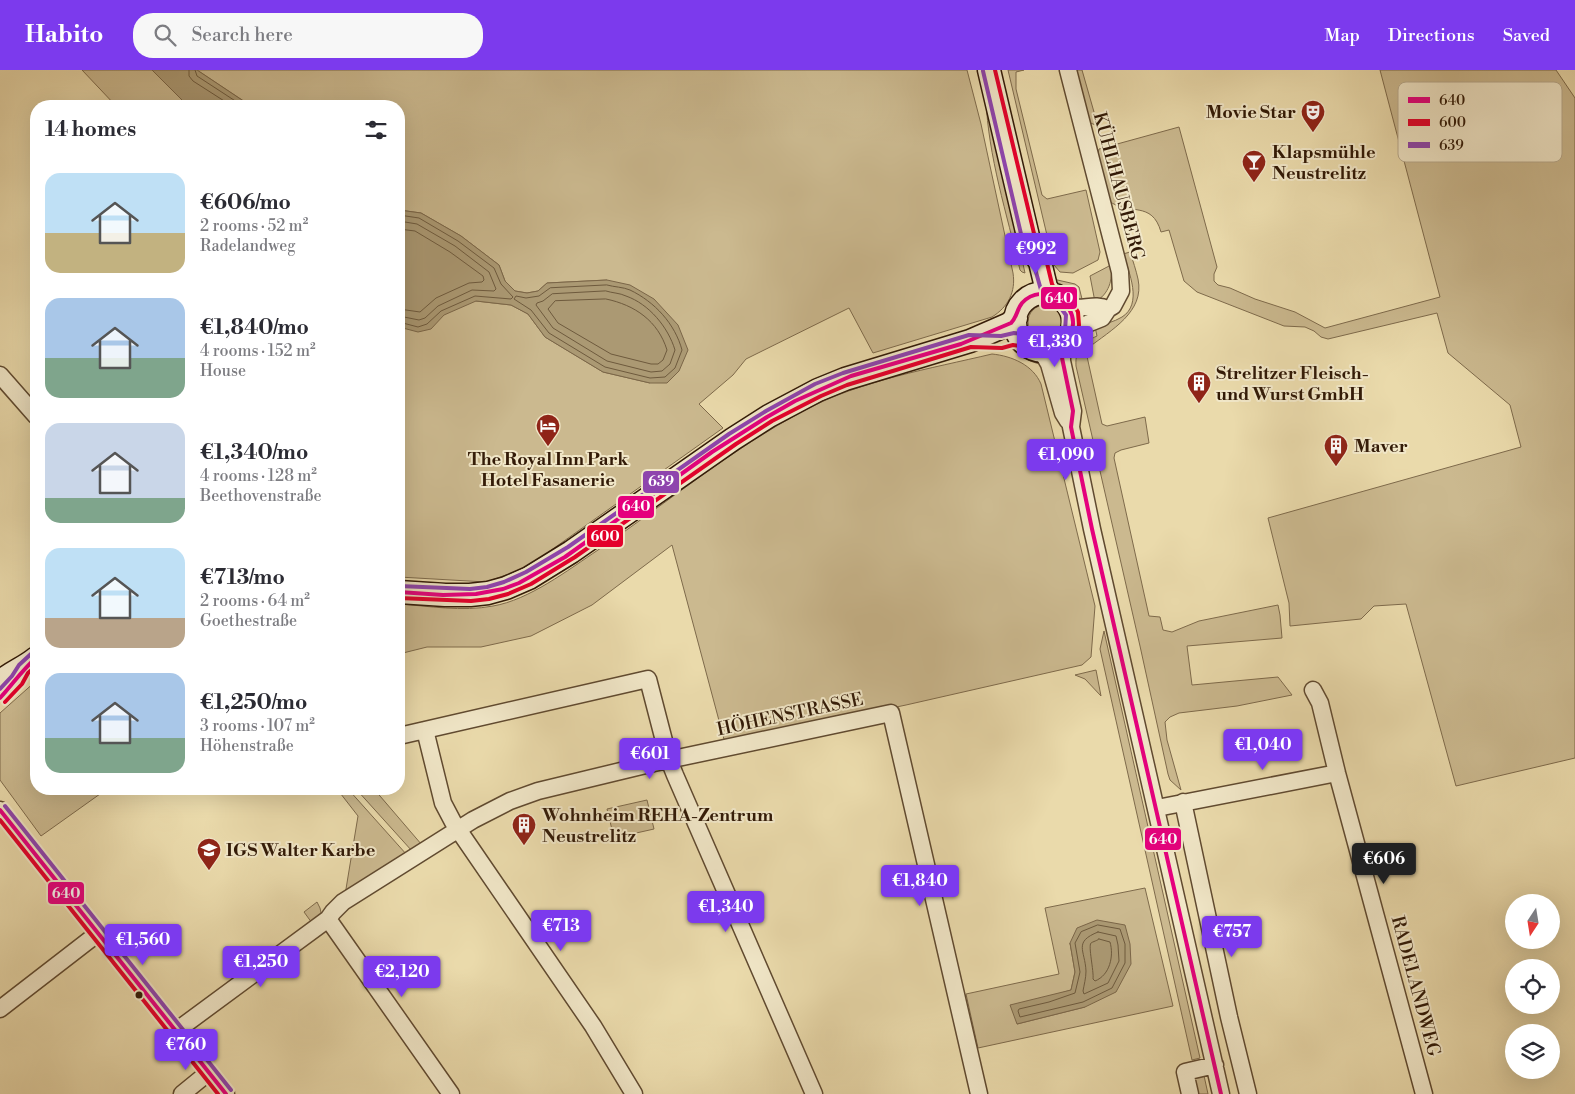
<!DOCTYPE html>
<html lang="en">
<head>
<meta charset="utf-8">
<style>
	body { margin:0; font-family:"Libre Bodoni",serif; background:#f7f7f7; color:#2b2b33; height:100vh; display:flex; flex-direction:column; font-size:19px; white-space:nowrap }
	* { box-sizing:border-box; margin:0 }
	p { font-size:16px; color:#7c7c81 }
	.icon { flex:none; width:28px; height:28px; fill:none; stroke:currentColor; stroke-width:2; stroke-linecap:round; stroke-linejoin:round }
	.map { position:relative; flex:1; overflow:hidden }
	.details { position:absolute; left:30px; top:30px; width:375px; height:695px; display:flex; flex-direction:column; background:#fff; border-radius:20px; box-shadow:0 5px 20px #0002 }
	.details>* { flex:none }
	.needle { width:32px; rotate:192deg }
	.fabs { position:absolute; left:1505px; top:824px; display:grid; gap:10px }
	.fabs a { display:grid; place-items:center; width:55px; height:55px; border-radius:50%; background:#fff; box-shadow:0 5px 20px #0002; font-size:25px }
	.price { position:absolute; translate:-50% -42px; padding:0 11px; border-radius:5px; background:#7c3aed; color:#fff; font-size:16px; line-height:32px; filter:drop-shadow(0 1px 2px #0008) }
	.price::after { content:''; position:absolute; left:50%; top:30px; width:15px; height:11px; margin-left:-8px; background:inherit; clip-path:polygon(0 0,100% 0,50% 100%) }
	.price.on { background:#222; color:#fff }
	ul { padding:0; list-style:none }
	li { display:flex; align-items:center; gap:15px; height:125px; padding:0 15px }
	li span { display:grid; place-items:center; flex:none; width:140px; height:100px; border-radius:15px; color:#555 }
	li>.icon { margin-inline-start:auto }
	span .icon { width:60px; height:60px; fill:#fffc; stroke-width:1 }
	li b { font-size:21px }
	h2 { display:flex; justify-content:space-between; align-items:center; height:60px; padding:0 15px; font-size:21px }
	header { display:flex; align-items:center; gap:30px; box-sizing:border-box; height:70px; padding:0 25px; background:#7c3aed; color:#fff }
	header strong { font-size:24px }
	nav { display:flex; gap:28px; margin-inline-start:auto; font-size:18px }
	.search { width:350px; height:45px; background:#f7f7f7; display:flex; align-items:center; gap:12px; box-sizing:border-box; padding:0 18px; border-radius:20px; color:#7c7c81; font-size:19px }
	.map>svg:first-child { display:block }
	.green { fill:#cbb98f; stroke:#7e6a4b; fill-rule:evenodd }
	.water { fill:#ab9973; stroke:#7b6648 }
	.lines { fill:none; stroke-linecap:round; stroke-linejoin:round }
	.shore { stroke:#6e5a3d; stroke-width:1 }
	.street-casing { stroke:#604a30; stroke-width:19 }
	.secondary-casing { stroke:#321a07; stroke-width:25 }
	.street { stroke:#f1e7c8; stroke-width:16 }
	.secondary { stroke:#f1e7c8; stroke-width:22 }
	.bus-1-casing { stroke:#f1e7c8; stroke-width:8 }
	.bus-2-casing { stroke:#f1e7c8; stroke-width:8 }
	.bus-3-casing { stroke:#f1e7c8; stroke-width:8 }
	.bus-1 { stroke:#e5007d; stroke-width:4 }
	.bus-2 { stroke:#e4002b; stroke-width:4 }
	.bus-3 { stroke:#8e44ad; stroke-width:4 }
	.bus-dot { fill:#321a07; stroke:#f1e7c8; stroke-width:2 }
	.labels { text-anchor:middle; stroke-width:4; stroke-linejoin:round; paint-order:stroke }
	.poi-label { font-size:18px; font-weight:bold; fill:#321a07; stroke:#f1e7c8; text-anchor:start }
	.street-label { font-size:18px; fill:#321a07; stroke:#f1e7c8 }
	.key { fill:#f1e7c8; stroke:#b8aa8e; stroke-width:1 }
	.key-label { font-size:14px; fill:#321a07 }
	.line-badge { stroke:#f1e7c8; stroke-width:2 }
	.badge-label { font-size:14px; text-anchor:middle; font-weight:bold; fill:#fff }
</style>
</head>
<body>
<header>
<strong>Habito</strong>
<div class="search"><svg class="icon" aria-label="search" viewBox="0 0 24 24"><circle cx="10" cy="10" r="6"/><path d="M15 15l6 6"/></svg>Search here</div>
<nav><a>Map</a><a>Directions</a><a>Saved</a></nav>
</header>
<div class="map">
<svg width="1575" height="1024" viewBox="0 0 1575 1024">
	<rect width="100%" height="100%" fill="#eadaab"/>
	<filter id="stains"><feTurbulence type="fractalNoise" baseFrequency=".004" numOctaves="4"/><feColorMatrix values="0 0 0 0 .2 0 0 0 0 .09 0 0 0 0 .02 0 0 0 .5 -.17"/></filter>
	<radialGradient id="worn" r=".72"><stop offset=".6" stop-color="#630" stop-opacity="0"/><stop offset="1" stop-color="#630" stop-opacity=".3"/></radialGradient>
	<!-- green -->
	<path class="green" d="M82,0h70l36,36h-72z
		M197,0h770l14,54 32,149c3,19 -5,34 -21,44l-119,36 -24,-45 -103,51 -13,16 -34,29 24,24 -197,140 -40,14 -87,-5v-314l77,38 35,4 17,9 17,23 58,35 47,11 -43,-103 -60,3 -9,8 -11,2 -12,-2 -10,-10 -6,-16 -38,-29 -40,-23 -22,-3v-104h-148z
		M1008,0h16l-8,2v17l26,106 5,4 39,-9 14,62 -2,8 -25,13 -13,-1 -6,-7z
		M1074,0h8l16,56 -10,-4z
		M1380,0h176l19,28v660l-119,28 -50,-182 -32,2 -13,13 -71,7 -1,-23 -21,-85 253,-71 -11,-42 -62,-52 -11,-40 -109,26 -7,-2 -7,-6 -9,-4 -21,-1 -87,-34 -13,-11 -15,-51 -8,2c-9,-32 -32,-16 -52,-31l-12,-43 2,-9 80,-22 38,140 -3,7v7l4,4 12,3 25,11 40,13 30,16 115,-31z
		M986,29l39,174 -3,-1 -2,-2c-13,-56 -32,-114 -34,-171z
		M1130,182c3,9 6,18 8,27 7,33 -27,51 -50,69l-2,4 16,72 5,2 38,-9 4,26 -28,7 -6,3 -1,5 35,158 11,1 3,13 9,2 27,-11 79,-16 2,10 2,23 -95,8 5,39 86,-8 14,18 -55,11 -58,7 -9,4 -5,5 2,18 14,50 -11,-10 -2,-6 -28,-128 -64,-280c-1,-18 6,-23 21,-30l-2,-9c9,-3 19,-5 27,-10 21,-13 7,-45 1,-63z
		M1111,195c2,15 -2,29 -16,37l-5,-26z
		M1053,209l22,5 4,3 4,16c-16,-3 -25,-8 -30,-24z
		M1028 252a17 17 0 1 1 34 0a17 17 0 1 1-34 0Z
		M1009,275c14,1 24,8 33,19 -10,0 -28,-11 -33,-19z
		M992,284c20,2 41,11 49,30l54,222 -4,51 -9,8 -176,40 -181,38 -53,-198 -80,60 -61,31 -50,11h-54l-28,7v-50c30,2 63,8 94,2 36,-6 75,-36 105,-56 69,-47 133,-101 207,-140 57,-30 124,-41 187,-56z
		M1104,561l96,427 -8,2 -92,-411z
		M1096,600l5,26 -16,-17 -10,-4z
		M36,611v108h71l-66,47 -41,-56v-67z
		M337,719h11l59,66 -62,40 13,-79z
		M356,719h18l48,56 -10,6z
		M647,730l7,29 -40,9 -7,-29z
		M1145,818l28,118 -195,42 -12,-54 93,-20 -14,-66zM1070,873l15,64 -68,17 31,-27 23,-7 4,-18z
		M317,832l3,6 2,9 -10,6 -8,-11z
		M1203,1001l5,23h-12l-5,-21z"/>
	<!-- water -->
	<path class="water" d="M152,0h45l54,36h-63z
		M399,140l22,3 40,23 38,29 6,16 10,10 12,2 11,-2 9,-8 60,-3 23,5 24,14 24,26 10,25 -9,21 -12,12h-17l-47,-11 -58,-35 -17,-23 -17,-9 -35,-4 -32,14 -13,14 -13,3 -19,-5z
		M1097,850l28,5 5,19 1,20 -15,28 -31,15 -68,17 -7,-19 61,-15 4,-18 -5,-29 7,-15z"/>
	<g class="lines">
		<!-- shore -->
		<path class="shore" d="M189,0v6l4,5 39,25
			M195,0l2,6 46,30
			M399,145l20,3 39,23 36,27 7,16 12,13 -2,2 -36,-3 -34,15 -14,13 -9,3 -19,-5
			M399,151l18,3 38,22 34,26 7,17 -2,2 -22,-1 -34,16 -13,12 -6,2 -20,-4
			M399,159l16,2 35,21 33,24 1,4 -2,2 -13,1 -33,15 -16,14 -21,-3
			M607,215c7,2 16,2 23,5 25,12 45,34 52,60l-7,18 -10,9 -15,1 -45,-11 -56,-34 -18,-23 -17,-11 2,-3 10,2 13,-2 11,-8z
			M606,221c6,2 14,2 20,5 23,8 42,31 49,54l-5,14 -8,7 -11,1 -44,-11 -54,-33 -17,-23 1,-2 6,-2 9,-7z
			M606,229c29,6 52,22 61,51l-4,10 -5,4h-7l-40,-10 -53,-31 -10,-14 7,-8z
			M1098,855l22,4 5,15v19l-13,25 -29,14 -63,15 -2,-6 1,-2 30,-7 26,-9 5,-21 -5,-29 6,-11z
			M1098,862l18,4 2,9 1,16 -11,22 -24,11 -1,-3c1,-6 3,-13 3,-20 -1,-21 -13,-29 12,-39z
			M1099,869l11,3c4,14 0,33 -15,39l-2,-2c1,-8 -5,-33 -2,-36 1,-1 8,-3 8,-4z"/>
		<defs>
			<path id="street" d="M1068,0l52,202 1,19 -8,15 -5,3 -6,9 -30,12
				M1069,237c15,3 25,-4 39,2
				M1062,275v16l11,50 -2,16 21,102 129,565
				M1039,280l6,7 4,7 14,49 5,8
				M0,305l36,41
				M1313,620l7,13 17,70 87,321
				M399,666l26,-6
				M1183,732l46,215 19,77
				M1157,738l180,-35
				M0,740l226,284
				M328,849l123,175
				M0,939l97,-75
				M176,961l152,-112 5,-7 10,-10 130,-82 37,-19 28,-10 116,-28 237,-50 88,381
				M182,1024l27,-22
				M634,1024l-41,-68 -140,-204 -10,-19 -18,-73 223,-51 21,81 6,15 139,319
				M1190,1024l-5,-22 30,-7"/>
			<path id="secondary" d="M989,0l42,179 9,13 6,25 4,6
				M1015 252a29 29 0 1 1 58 0a29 29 0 1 1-58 0Z
				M399,522l46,3h25l18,-2 18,-5 23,-10 42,-26 162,-113 36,-23 49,-26 27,-11 125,-38 39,-17 7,-6
				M0,612c11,-10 24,-14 36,-24"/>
		</defs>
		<!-- street casing -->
		<use href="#street" class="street-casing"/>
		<!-- secondary casing -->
		<use href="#secondary" class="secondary-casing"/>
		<!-- street -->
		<use href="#street" class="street"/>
		<!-- secondary -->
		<use href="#secondary" class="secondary"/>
		<defs>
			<path id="bus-1" d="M399,522l44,3 33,-1 27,-5 16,-6 46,-26 147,-105 55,-35 28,-16 56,-25 110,-32 50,-21c6,-6 6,-14 11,-20 10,-11 26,-12 38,-4 7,5 13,14 13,23 1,12 -10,19 -12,31l12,58 -2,16 21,102 129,565
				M0,628c13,-14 22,-28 36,-40
				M0,740l226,284"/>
			<path id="bus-2" d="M399,528l72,3 18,-2 19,-5 23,-10 44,-27 161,-113 36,-23 49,-25 26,-11 124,-38 31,1 11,-3 6,1 6,4 13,6 21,-2 11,-8 7,-9 2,-12 -1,-13 -8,-13 -5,-6 -11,-5 -2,-4 -6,-25 -9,-13 -42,-176
				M5,632l17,-18 6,-11 8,-7
				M0,750l218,274"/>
			<path id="bus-3" d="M399,516l71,3 17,-2 17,-5 22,-10 42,-25 161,-113 37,-23 49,-27 28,-11 126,-38 32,1 13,-3 10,1 16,10 14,-2 7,-5 4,-6 1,-16 -9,-12 -11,-5 -5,-8 -7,-25 -9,-14 -42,-180
				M0,619l12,-13 7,-11 13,-12
				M5,736l226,284"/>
		</defs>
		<!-- bus-1 casing -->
		<use href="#bus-1" class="bus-1-casing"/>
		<!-- bus-2 casing -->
		<use href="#bus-2" class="bus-2-casing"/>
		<!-- bus-3 casing -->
		<use href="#bus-3" class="bus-3-casing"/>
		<!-- bus-1 -->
		<use href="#bus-1" class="bus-1"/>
		<!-- bus-2 -->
		<use href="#bus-2" class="bus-2"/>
		<!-- bus-3 -->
		<use href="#bus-3" class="bus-3"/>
	</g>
	<!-- icons -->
	<defs>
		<symbol id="theatre-pin" viewBox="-11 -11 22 30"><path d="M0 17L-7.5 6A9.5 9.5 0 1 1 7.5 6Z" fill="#8f2418" stroke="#f1e7c8"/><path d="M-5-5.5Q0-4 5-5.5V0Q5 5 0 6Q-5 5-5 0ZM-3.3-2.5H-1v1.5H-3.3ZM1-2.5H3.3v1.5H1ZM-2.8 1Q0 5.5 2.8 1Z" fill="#fff"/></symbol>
		<symbol id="bar-pin" viewBox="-11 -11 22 30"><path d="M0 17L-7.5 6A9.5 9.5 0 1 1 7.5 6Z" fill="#8f2418" stroke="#f1e7c8"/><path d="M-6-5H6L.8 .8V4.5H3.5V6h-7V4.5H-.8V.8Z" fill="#fff"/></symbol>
		<symbol id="building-pin" viewBox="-11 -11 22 30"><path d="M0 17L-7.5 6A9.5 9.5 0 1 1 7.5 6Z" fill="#8f2418" stroke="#f1e7c8"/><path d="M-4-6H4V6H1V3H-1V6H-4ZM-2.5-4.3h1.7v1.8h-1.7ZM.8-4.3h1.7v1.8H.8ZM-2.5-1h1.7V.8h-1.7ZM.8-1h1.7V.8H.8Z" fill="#fff"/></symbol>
		<symbol id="hotel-pin" viewBox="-11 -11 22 30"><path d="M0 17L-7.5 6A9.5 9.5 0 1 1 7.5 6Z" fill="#8f2418" stroke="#f1e7c8"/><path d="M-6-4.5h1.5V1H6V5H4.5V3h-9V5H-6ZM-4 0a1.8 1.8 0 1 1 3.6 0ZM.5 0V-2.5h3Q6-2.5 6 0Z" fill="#fff"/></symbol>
		<symbol id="school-pin" viewBox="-11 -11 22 30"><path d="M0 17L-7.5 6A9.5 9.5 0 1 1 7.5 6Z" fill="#8f2418" stroke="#f1e7c8"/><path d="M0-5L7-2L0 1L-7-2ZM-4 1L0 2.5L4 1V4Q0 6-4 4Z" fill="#fff"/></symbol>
	</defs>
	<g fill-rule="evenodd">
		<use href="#theatre-pin" x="1299" y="28" width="28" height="38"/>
		<use href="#bar-pin" x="1240" y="78" width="28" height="38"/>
		<use href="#building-pin" x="1185" y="299" width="28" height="38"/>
		<use href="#hotel-pin" x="534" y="342" width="28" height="38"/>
		<use href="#building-pin" x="1322" y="362" width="28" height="38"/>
		<use href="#building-pin" x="510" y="741" width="28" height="38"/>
		<use href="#school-pin" x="195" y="766" width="28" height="38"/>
	</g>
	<!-- markers -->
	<circle class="bus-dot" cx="139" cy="925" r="4.5"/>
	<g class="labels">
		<!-- poi labels -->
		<g class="poi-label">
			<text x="1296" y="48" text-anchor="end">Movie Star</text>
			<text x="1272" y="88">Klapsmühle<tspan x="1272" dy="21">Neustrelitz</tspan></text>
			<text x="1216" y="309">Strelitzer Fleisch-<tspan x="1216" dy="21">und Wurst GmbH</tspan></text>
			<text x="1354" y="382">Maver</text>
			<text x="548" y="395" text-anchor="middle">The Royal Inn Park<tspan x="548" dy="21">Hotel Fasanerie</tspan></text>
			<text x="542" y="751">Wohnheim REHA-Zentrum<tspan x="542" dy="21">Neustrelitz</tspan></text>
			<text x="226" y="786">IGS Walter Karbe</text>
		</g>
		<!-- street labels -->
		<g class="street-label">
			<text transform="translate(1119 116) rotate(75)" y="6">KÜHLHAUSBERG</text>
			<text transform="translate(790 644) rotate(-12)" y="6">HÖHENSTRASSE</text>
			<text transform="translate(1416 916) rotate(75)" y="6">RADELANDWEG</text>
		</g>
	</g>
	<!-- legend -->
	<rect x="1398" y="12" width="164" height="80" rx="8" class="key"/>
	<rect x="1408" y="27" width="22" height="6" fill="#e5007d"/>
	<rect x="1408" y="49" width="22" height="7" fill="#e4002b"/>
	<rect x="1408" y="72" width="22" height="6" fill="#8e44ad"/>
	<g class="key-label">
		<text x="1439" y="35">640</text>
		<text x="1439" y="57">600</text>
		<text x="1439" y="80">639</text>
	</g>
	<g class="line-badge">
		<rect x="1040" y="216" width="38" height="24" rx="5" fill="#e5007d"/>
		<rect x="642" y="400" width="38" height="24" rx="5" fill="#8e44ad"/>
		<rect x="617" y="425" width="38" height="24" rx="5" fill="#e5007d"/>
		<rect x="586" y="454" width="38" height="24" rx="5" fill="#e4002b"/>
		<rect x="1144" y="757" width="38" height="24" rx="5" fill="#e5007d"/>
		<rect x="47" y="811" width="38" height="24" rx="5" fill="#e5007d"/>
	</g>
	<g class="badge-label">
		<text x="1059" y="233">640</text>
		<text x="661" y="416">639</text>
		<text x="636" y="441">640</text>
		<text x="605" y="471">600</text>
		<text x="1163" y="774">640</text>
		<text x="66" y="828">640</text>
	</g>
	<rect width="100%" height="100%" filter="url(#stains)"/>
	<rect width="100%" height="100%" fill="url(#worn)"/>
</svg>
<div class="fabs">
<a><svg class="needle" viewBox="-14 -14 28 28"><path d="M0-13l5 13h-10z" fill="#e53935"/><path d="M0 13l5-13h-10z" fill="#7c7c81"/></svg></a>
<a><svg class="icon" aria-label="locate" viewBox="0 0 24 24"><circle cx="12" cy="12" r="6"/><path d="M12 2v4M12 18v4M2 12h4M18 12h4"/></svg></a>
<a><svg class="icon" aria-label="layers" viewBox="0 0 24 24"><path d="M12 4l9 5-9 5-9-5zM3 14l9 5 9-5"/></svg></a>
</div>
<b class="price" style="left:1036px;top:205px">€992</b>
<b class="price" style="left:1055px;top:298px">€1,330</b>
<b class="price" style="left:1066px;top:411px">€1,090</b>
<b class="price" style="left:1263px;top:701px">€1,040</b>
<b class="price" style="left:650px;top:710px">€601</b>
<b class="price on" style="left:1384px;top:815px">€606</b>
<b class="price" style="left:920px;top:837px">€1,840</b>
<b class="price" style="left:726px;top:863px">€1,340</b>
<b class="price" style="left:561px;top:882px">€713</b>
<b class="price" style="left:1232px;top:888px">€757</b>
<b class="price" style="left:143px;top:896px">€1,560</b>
<b class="price" style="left:261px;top:918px">€1,250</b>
<b class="price" style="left:402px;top:928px">€2,120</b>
<b class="price" style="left:186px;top:1001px">€760</b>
<section class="details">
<h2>14 homes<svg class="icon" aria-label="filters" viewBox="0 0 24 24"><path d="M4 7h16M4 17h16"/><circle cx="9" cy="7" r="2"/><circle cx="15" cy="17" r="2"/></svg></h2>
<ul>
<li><span style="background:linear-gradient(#bfe0f5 60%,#c2b280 0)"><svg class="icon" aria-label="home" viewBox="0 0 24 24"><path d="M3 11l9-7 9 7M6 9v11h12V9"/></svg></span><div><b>€606/mo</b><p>2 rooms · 52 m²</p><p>Radelandweg</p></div></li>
<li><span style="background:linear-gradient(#a9c7e8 60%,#7fa58c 0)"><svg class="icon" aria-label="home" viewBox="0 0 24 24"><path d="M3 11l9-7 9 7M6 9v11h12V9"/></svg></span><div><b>€1,840/mo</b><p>4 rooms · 152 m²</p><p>House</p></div></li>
<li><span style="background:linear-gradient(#c9d6e8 75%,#7fa58c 0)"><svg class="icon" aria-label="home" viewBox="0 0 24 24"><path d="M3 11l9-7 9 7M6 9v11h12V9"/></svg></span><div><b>€1,340/mo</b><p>4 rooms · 128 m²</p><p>Beethovenstraße</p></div></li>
<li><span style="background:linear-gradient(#bfe0f5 70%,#b9a48a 0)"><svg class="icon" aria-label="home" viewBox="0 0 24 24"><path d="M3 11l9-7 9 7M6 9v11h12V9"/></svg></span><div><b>€713/mo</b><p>2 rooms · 64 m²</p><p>Goethestraße</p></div></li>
<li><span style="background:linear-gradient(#a9c7e8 65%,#7fa58c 0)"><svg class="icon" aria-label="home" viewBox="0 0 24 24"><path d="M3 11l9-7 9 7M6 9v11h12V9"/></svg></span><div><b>€1,250/mo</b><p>3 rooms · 107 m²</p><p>Höhenstraße</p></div></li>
</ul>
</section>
</div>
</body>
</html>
